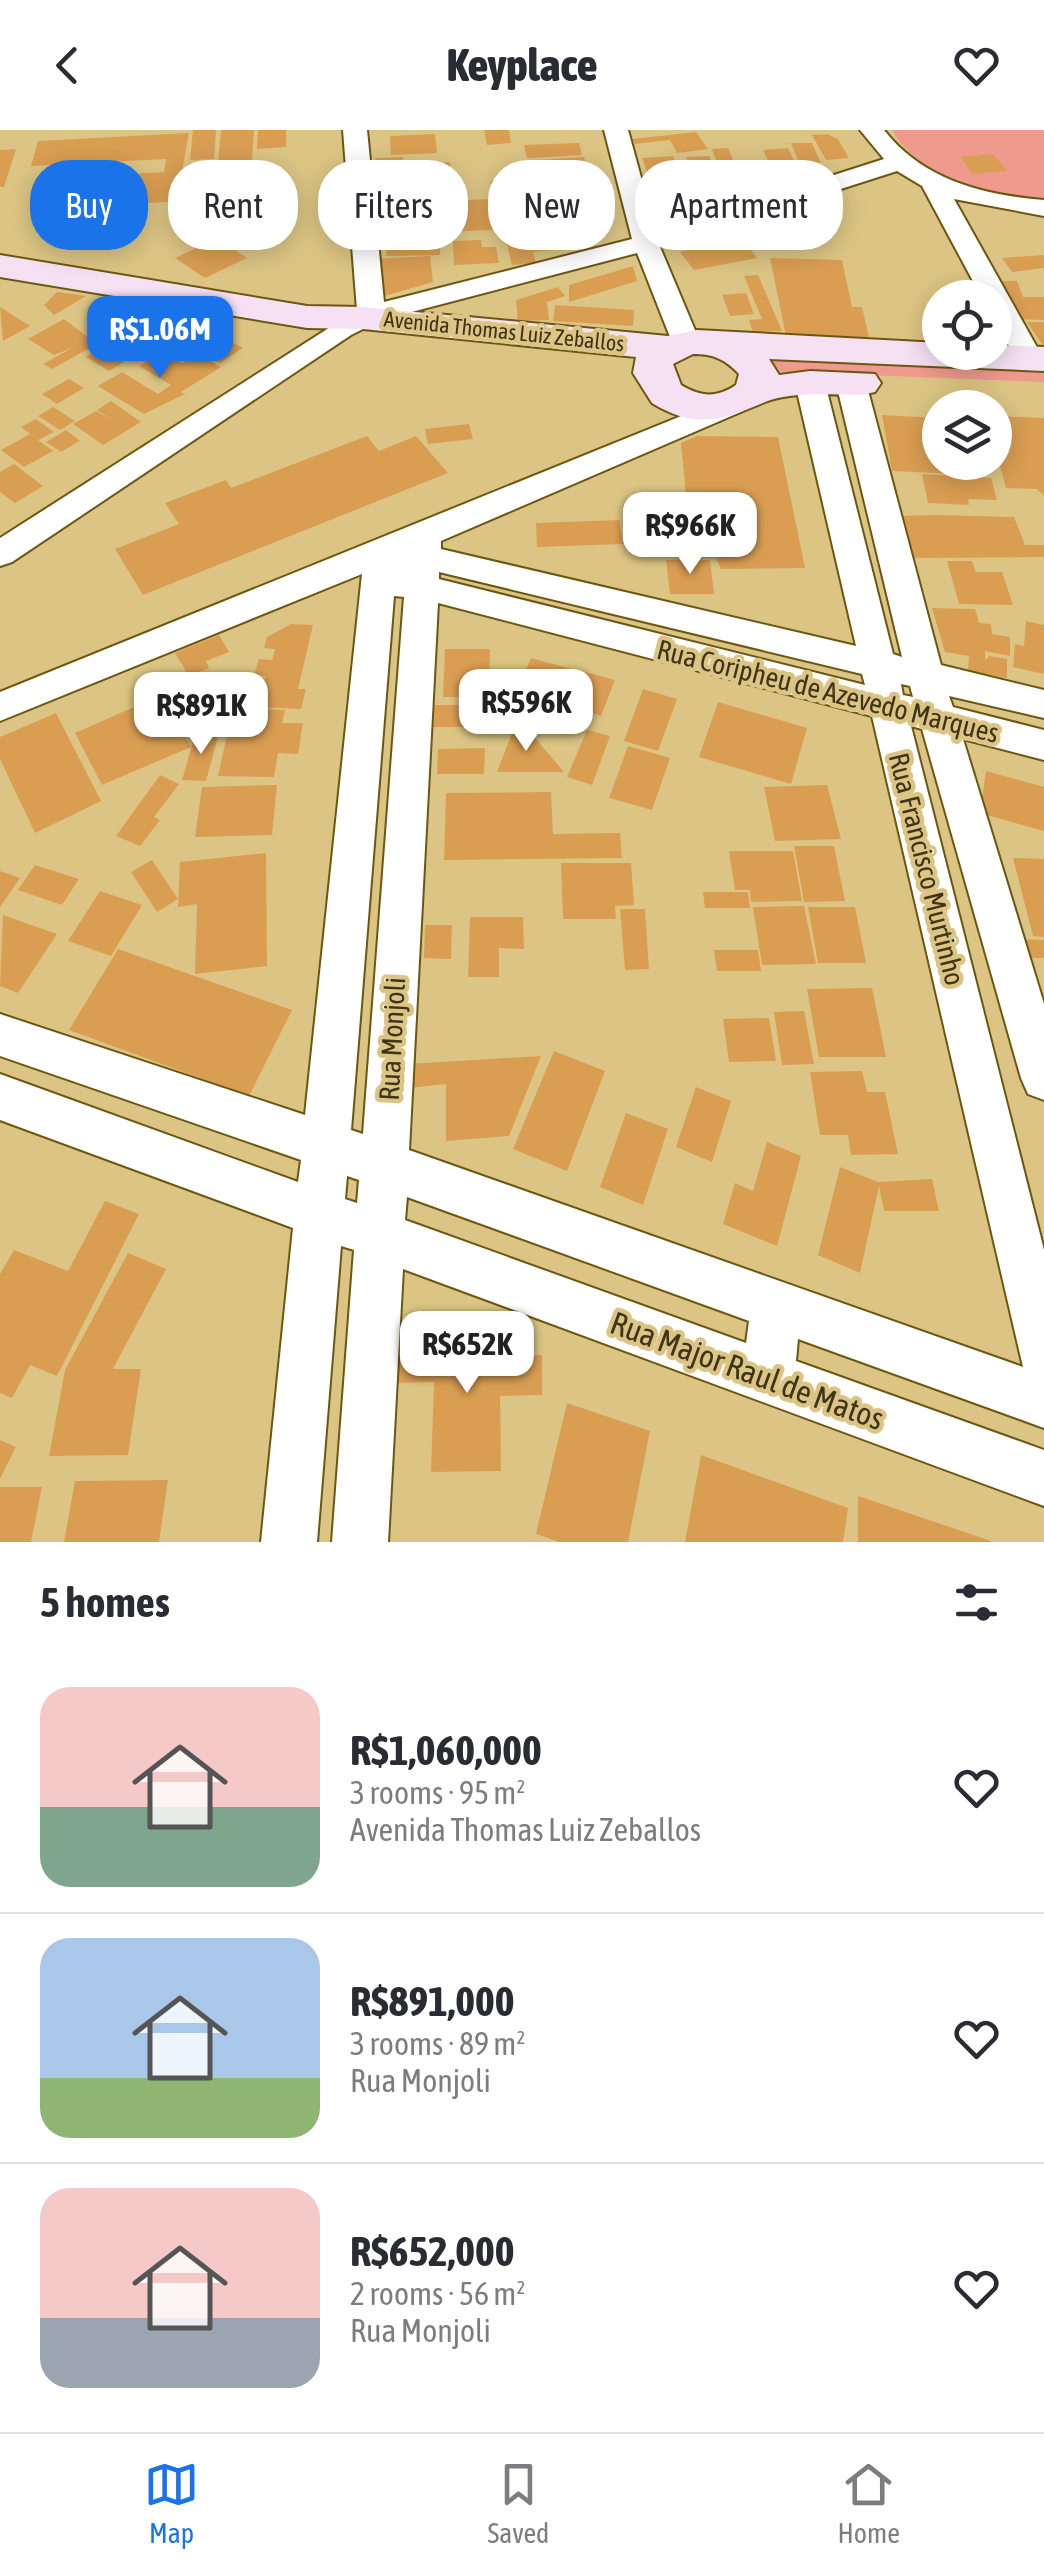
<!DOCTYPE html>
<html lang="en">
<head>
<meta charset="utf-8">
<style>
	body { margin:0; font-family:"Asap Condensed",sans-serif; background:#f2f2f3; color:#2b2b33; height:100vh; display:flex; flex-direction:column; font-size:38px; white-space:nowrap }
	* { box-sizing:border-box; margin:0 }
	p { font-size:32px; color:#7c7c81 }
	.icon { flex:none; width:55px; height:55px; fill:none; stroke:currentColor; stroke-width:2; stroke-linecap:round; stroke-linejoin:round }
	.map { position:relative; height:1412px; overflow:hidden }
	.panel { display:flex; flex-direction:column; background:#fff; flex:1 }
	.panel>* { flex:none }
	.guide { position:absolute; left:30px; top:30px; width:985px; height:90px; display:flex; gap:20px }
	.controls { position:absolute; left:922px; top:150px; display:grid; gap:20px }
	.controls a { display:grid; place-items:center; width:90px; height:90px; border-radius:50%; background:#fff; box-shadow:0 5px 25px #0003; font-size:50px }
	.price { position:absolute; translate:-50% -85px; padding:0 22px; border-radius:20px; background:#fff; color:#222; font-size:32px; line-height:65px; filter:drop-shadow(0 2px 5px #0008) }
	.price::after { content:''; position:absolute; left:50%; top:60px; width:30px; height:22px; margin-left:-15px; background:inherit; clip-path:polygon(0 0,100% 0,50% 100%) }
	.price.on { background:#1a73e8; color:#fff }
	ul { padding:0; list-style:none }
	li { display:flex; align-items:center; gap:30px; height:250px; padding:0 40px }
	li+li { border-top:2px solid #e1e1e2 }
	li span { display:grid; place-items:center; flex:none; width:280px; height:200px; border-radius:30px; color:#555 }
	li>.icon { margin-inline-start:auto }
	span .icon { width:120px; height:120px; fill:#fffc; stroke-width:1 }
	li b { font-size:42px }
	h2 { display:flex; justify-content:space-between; align-items:center; height:120px; padding:0 40px; font-size:42px }
	.chip { padding:0 35px; border-radius:40px; background:#fff; box-shadow:0 5px 25px #0003; font-size:35px; line-height:90px }
	.chip.on { background:#1a73e8; color:#fff }
	header { display:flex; justify-content:space-between; align-items:center; height:130px; padding:0 40px; background:#fff; font-size:45px; font-weight:800 }
	.dock { display:flex; justify-content:space-around; align-items:center; height:140px; border-top:2px solid #e1e1e2; background:#fff; font-size:28px; color:#7c7c81 }
	.dock a { display:grid; justify-items:center; gap:5px }
	.dock .on { color:#1a73e8 }
	.map>svg:first-child { display:block }
	.green { fill:#ee9a8c }
	.building { fill:#da9e53; fill-rule:evenodd }
	.lines { fill:none; stroke-linecap:round; stroke-linejoin:round }
	.minor-casing { stroke:#6c5711; stroke-width:4 }
	.secondary-casing { stroke:#6c5711; stroke-width:4 }
	.minor { fill:#fff; fill-rule:evenodd }
	.secondary { fill:#f6e1f4; fill-rule:evenodd }
	.labels { text-anchor:middle; stroke-width:9; stroke-linejoin:round; paint-order:stroke }
	.far-street-label { font-size:22px; fill:#3d3419; stroke:#dcc584 }
	.street-label { font-size:28px; fill:#3d3419; stroke:#dcc584 }
	.near-street-label { font-size:32px; fill:#3d3419; stroke:#dcc584 }
</style>
</head>
<body>
<header><svg class="icon" aria-label="back" viewBox="0 0 24 24"><path d="M15 5l-7 7 7 7"/></svg>Keyplace<svg class="icon" aria-label="heart" viewBox="0 0 24 24"><path d="M12 20l-8-8c-3-5 5-10 8-4 3-6 11-1 8 4z"/></svg></header>
<div class="map">
<svg width="1044" height="1412" viewBox="0 0 1044 1412">
	<rect width="100%" height="100%" fill="#dcc584"/>
	<!-- green -->
	<path class="green" d="M892,0h152v71c-54,-8 -122,-19 -152,-71z
		M754,225l290,12v15l-278,-11z"/>
	<!-- building -->
	<path class="building" d="M193,0h23l-2,29 -24,1z
		M221,0h33l-2,30 -34,2z
		M258,0h28v17l-29,2z
		M484,0h25l2,13 -24,2z
		M696,2l12,17 -31,4 -7,-13 -35,4 -3,-5z
		M189,3l-7,38 88,-4 -1,29 -223,13 4,-18 -18,1 3,-11 18,-3h-6l3,-13 -19,1 7,-25zM166,29l-2,13 -102,6 3,-14z
		M435,4l2,19 -46,2 -1,-19z
		M827,4l11,5 11,19 -23,2 -14,-25z
		M579,13l3,12 -55,3 -3,-13z
		M791,13h21l9,20h-22z
		M728,18l9,21 22,-1 6,12 -41,3 -12,-34z
		M788,18l11,23 -25,2 -11,-23z
		M16,19l-12,38h-4v-37z
		M993,24l14,17 -34,3 -13,-17z
		M673,26l8,19 -32,2 -7,-19z
		M709,26l10,21 -24,1 -9,-21z
		M403,27v7h-9l1,6h-19l-1,-12z
		M584,27l4,14 -46,3 -3,-14z
		M450,32l2,14 -8,1 3,24 45,-2v31l-51,2 -4,-11 1,10 -53,3 -4,-29 10,-1 -1,-24 36,-1 -2,-15z
		M585,43l4,15h-8l6,19 10,-1 5,16 -47,-2 -3,-11 -21,1 -3,-12 17,-1 1,7 9,-1 -3,-13 -17,1 -3,-15z
		M717,49l11,20 -68,10 -13,-25z
		M506,50l3,34 -11,1 -8,-34z
		M509,87l1,7 12,-1 6,11 20,-1 6,17 -21,2 3,11 -24,2 -8,-32h-6l-4,-14z
		M217,108l30,20 -42,20 -30,-20z
		M742,108l15,20 -63,12 -14,-18z
		M481,110l1,7h14l3,16 -45,2 -1,-24z
		M440,115v10l-54,1 1,-10z
		M1044,125v13l-32,4 -10,-14z
		M430,126l3,26 -52,15 -7,-38z
		M770,128l72,2 10,47h10l7,31 -83,-2z
		M633,136l4,15 -68,21v-17z
		M758,145l24,56 -29,1 -4,-12 13,-1 -18,-43z
		M1000,151h17l6,16h21v23l-30,-1z
		M558,157l7,9 -18,6 2,18 -31,1 -2,-21z
		M57,162l29,4 -32,19 -10,-10z
		M746,163l8,21 -24,2 -8,-21z
		M107,172l45,6 -38,22 -27,-17z
		M555,175l79,5 -1,16 -80,-5z
		M0,177l30,19 -27,15z
		M64,189l33,25 -45,25 -9,-5 29,-16 -18,7 -26,-16z
		M1027,192h17v25z
		M195,193l48,25 -23,15 -48,-26z
		M156,198l14,8 -15,8 -14,-8z
		M101,218l23,14 -15,9 -23,-14z
		M163,222l19,11 16,-9 23,13 -40,25 4,2 -41,20 -46,-28 24,-14 36,22 13,-9 -32,-19z
		M69,249l15,9 -27,16 -15,-10z
		M111,271l30,21 -38,23 -30,-21 23,-13 16,9 -15,-10z
		M53,277l22,14 -15,9 -22,-14z
		M882,285l58,3v44h13l3,12 -64,-3z
		M995,286l49,2v78l-7,-7 -31,-1 -11,-41z
		M36,289l18,13 -16,8 15,11 -29,16 -23,-17 29,-16 -9,-7z
		M469,294l4,15 -45,5 -3,-15z
		M66,300l14,11 -19,11 -15,-10z
		M367,306l12,15 37,-15 32,37 -305,122 -28,-46 64,-25 -14,-21 61,-23 5,8z
		M697,306l81,1 27,131 -84,1 -5,-11 -24,-1 -11,-114z
		M14,334l29,22 -28,17 -15,-11v-20z
		M922,344l69,4 6,22 -29,-1 1,6 -41,-2z
		M935,385l79,2 11,28h19v12l-131,1 -13,-42z
		M619,390l4,24 -86,3 -1,-24z
		M666,430h44l4,34h-44z
		M947,431h25l4,11h26l11,33 -54,-1z
		M932,478l43,1 4,14 12,1 1,10 18,3v19l-25,-5v9l4,-4 18,3v19l-39,-7 1,-15 -24,-4z
		M1026,491l18,4v49l-31,-7 2,-23 9,2z
		M291,494l22,1 -15,64h8l-5,20 -48,-2 13,-31 -12,-1 5,-16 13,1 3,-11 -11,-1 3,-11z
		M219,505l10,17 -23,9 3,7 -20,8 -14,-23z
		M445,519h45l-1,48h-46z
		M531,528l44,12 -23,54 -45,-12z
		M578,540l37,10 -14,36 -37,-11z
		M175,559l21,35 -15,6 10,17 -89,38 -27,-52z
		M643,559l34,10 -19,52 -34,-10z
		M718,572l89,26 -16,56 -92,-27z
		M433,575h71v22h-73z
		M233,578l52,2 -3,13h21l-5,31 -20,-1 -4,24 -56,-1z
		M56,583l45,88 -66,32 -35,-74v-22z
		M518,588l46,54h-67z
		M587,600l23,6 -18,49 -25,-8z
		M196,602l23,1 -13,48 -24,-1z
		M628,616l42,12 -18,52 -43,-12z
		M485,618l-1,26h-47l1,-25z
		M986,641l58,16v44l-64,-18z
		M160,645l19,9 -25,33 6,3 -20,26 -24,-10z
		M277,655l-5,50 -77,2 7,-50z
		M827,655l14,54 -66,2 -11,-54z
		M551,662l2,42 67,-1 2,25 -178,2 2,-67z
		M794,716h40l11,55 -41,1z
		M729,721h64l9,50 -51,1 -1,-12h-15z
		M266,723l1,113 -72,8 2,-70 -19,3 2,-45z
		M1013,728l31,1v78l-11,-1z
		M152,730l26,39 -21,13 -26,-40z
		M561,733h70l3,42 -19,1 1,13h-53z
		M35,735l44,14 -17,26 -44,-15z
		M0,741l20,7 -20,29z
		M100,761l42,14 -31,51 -43,-15z
		M703,762h45l2,16h-45z
		M804,776l12,58 -54,1 -9,-58z
		M808,777h47l11,56h-48z
		M620,779h25l4,60 -24,1z
		M3,785l54,19 -39,59 -18,-7z
		M470,787h53l1,32 -25,-1v29h-31z
		M425,795h27l-1,34 -27,-1z
		M1015,809l29,1v18h-23z
		M118,819l174,61 -43,86 -180,-66z
		M714,820h44l3,21h-44z
		M872,858l14,69h-67l-12,-68z
		M804,881l10,53 -32,1 -8,-53z
		M769,888l7,43 -47,1 -6,-43z
		M554,921l51,20 -38,100 -54,-22z
		M541,926l-32,80 -63,5v-57l-37,4 -2,-24z
		M862,941l5,21h18l13,62 -47,1 -3,-20h-28l-10,-63z
		M696,957l35,14 -19,61 -36,-15z
		M626,983l42,16 -25,76 -43,-18z
		M767,1012l34,14 -24,90 -54,-22 12,-41 18,8z
		M840,1037l38,15 54,-3 7,32h-55l-5,-25 -19,87 -42,-18z
		M105,1071l34,13 -82,162 -27,-11 -18,33 -12,-5v-119l14,-24 54,21z
		M128,1123l38,16 -53,100h28l-13,86 -79,1 16,-86z
		M500,1207v19l42,-1v40l-42,1 1,75 -70,1 3,-90 -47,1 1,-34 46,-1v-10z
		M567,1273l83,28 -22,111h-69l-23,-8z
		M0,1310l16,7 -16,32z
		M701,1325l147,53 -5,34h-158z
		M168,1350l-9,62h-95l11,-61z
		M0,1357h42l-11,55h-31z
		M858,1366l133,45v1h-133z"/>
	<g class="lines">
		<defs>
			<path id="minor" d="M343,0h24l17,172 248,-63 -28,-109h24l28,102 228,-73 -24,-29h24c39,50 99,65 160,70v16l-90,-17 89,159 -14,9 -10,-3 -24,-43v-23h-13l-60,-112 -25,-15 -237,76 40,95 -4,6 -10,2 -14,-8 -35,-89 -256,67 -30,15 -339,227 -12,4v-28l357,-228z
				M810,244l15,9 68,271 9,3 -66,-274 15,-9 15,9 75,282 103,25v28l-95,-22 4,11 91,23v30l-81,-21 81,265v96l-16,-6 -7,-16 -99,-349 -11,-3 133,524v178l-246,-89 -2,22 248,89v56l-641,-237 -15,273h-56l22,-292 -13,-4 -24,296h-56l32,-314 -293,-108v-46l298,108 3,-22 -301,-104v-42l305,101 57,-541 -362,147v-29l733,-297 10,2 5,7 -5,7 -302,130v8l415,97 -61,-263zM439,442l423,102 3,11 -426,-106zM394,466l10,1 -41,537 -12,-4zM438,473l434,113 151,651 -614,-217zM901,554l9,2 3,11 -10,-2zM347,1046l12,4 -2,23 -12,-4zM407,1067l342,124 -3,22 -341,-123z"/>
			<path id="secondary" d="M0,125l307,51 56,1 305,29 29,-6 243,13v9h55v-7l49,2v24l-275,-12 10,16 31,-4 65,3 6,9 -6,9 -14,3c-29,0 -68,-4 -96,7 -42,18 -69,28 -113,1l-19,-30 3,-16 -273,-28 -56,-1 -307,-51zM693,224c20,0 32,5 46,20l-3,11c-19,13 -35,12 -55,0l-8,-21z"/>
		</defs>
		<!-- minor casing -->
		<use href="#minor" class="minor-casing"/>
		<!-- secondary casing -->
		<use href="#secondary" class="secondary-casing"/>
		<!-- minor -->
		<use href="#minor" class="minor"/>
		<!-- secondary -->
		<use href="#secondary" class="secondary"/>
	</g>
	<g class="labels">
		<!-- far-street labels -->
		<g class="far-street-label">
			<text transform="translate(504 201) rotate(6)" y="8">Avenida Thomas Luiz Zeballos</text>
		</g>
		<!-- street labels -->
		<g class="street-label">
			<text transform="translate(828 561) rotate(14)" y="10">Rua Coripheu de Azevedo Marques</text>
			<text transform="translate(927 739) rotate(76)" y="10">Rua Francisco Murtinho</text>
			<text transform="translate(392 909) rotate(-87)" y="10">Rua Monjoli</text>
		</g>
		<!-- near-street labels -->
		<g class="near-street-label">
			<text transform="translate(747 1241) rotate(20)" y="11">Rua Major Raul de Matos</text>
		</g>
	</g>
</svg>
<div class="controls">
<a><svg class="icon" aria-label="locate" viewBox="0 0 24 24"><circle cx="12" cy="12" r="6"/><path d="M12 2v4M12 18v4M2 12h4M18 12h4"/></svg></a>
<a><svg class="icon" aria-label="layers" viewBox="0 0 24 24"><path d="M12 4l9 5-9 5-9-5zM3 14l9 5 9-5"/></svg></a>
</div>
<b class="price on" style="left:160px;top:251px">R$1.06M</b>
<b class="price" style="left:690px;top:447px">R$966K</b>
<b class="price" style="left:526px;top:624px">R$596K</b>
<b class="price" style="left:201px;top:627px">R$891K</b>
<b class="price" style="left:467px;top:1266px">R$652K</b>
<div class="guide">
<a class="chip on">Buy</a>
<a class="chip">Rent</a>
<a class="chip">Filters</a>
<a class="chip">New</a>
<a class="chip">Apartment</a>
</div>
</div>
<section class="panel">
<h2>5 homes<svg class="icon" aria-label="filters" viewBox="0 0 24 24"><path d="M4 7h16M4 17h16"/><circle cx="9" cy="7" r="2"/><circle cx="15" cy="17" r="2"/></svg></h2>
<ul>
<li><span style="background:linear-gradient(#f6c9c9 60%,#7fa58c 0)"><svg class="icon" aria-label="home" viewBox="0 0 24 24"><path d="M3 11l9-7 9 7M6 9v11h12V9"/></svg></span><div><b>R$1,060,000</b><p>3 rooms · 95 m²</p><p>Avenida Thomas Luiz Zeballos</p></div><svg class="icon" aria-label="heart" viewBox="0 0 24 24"><path d="M12 20l-8-8c-3-5 5-10 8-4 3-6 11-1 8 4z"/></svg></li>
<li><span style="background:linear-gradient(#a9c7e8 70%,#8fb573 0)"><svg class="icon" aria-label="home" viewBox="0 0 24 24"><path d="M3 11l9-7 9 7M6 9v11h12V9"/></svg></span><div><b>R$891,000</b><p>3 rooms · 89 m²</p><p>Rua Monjoli</p></div><svg class="icon" aria-label="heart" viewBox="0 0 24 24"><path d="M12 20l-8-8c-3-5 5-10 8-4 3-6 11-1 8 4z"/></svg></li>
<li><span style="background:linear-gradient(#f6c9c9 65%,#9aa5b1 0)"><svg class="icon" aria-label="home" viewBox="0 0 24 24"><path d="M3 11l9-7 9 7M6 9v11h12V9"/></svg></span><div><b>R$652,000</b><p>2 rooms · 56 m²</p><p>Rua Monjoli</p></div><svg class="icon" aria-label="heart" viewBox="0 0 24 24"><path d="M12 20l-8-8c-3-5 5-10 8-4 3-6 11-1 8 4z"/></svg></li>
</ul>
</section>
<nav class="dock">
<a class="on"><svg class="icon" aria-label="map" viewBox="0 0 24 24"><path d="M3 6l6-2 6 2 6-2v14l-6 2-6-2-6 2zM9 4v14M15 6v14"/></svg>Map</a>
<a><svg class="icon" aria-label="saved" viewBox="0 0 24 24"><path d="M7 4h10v16l-5-4-5 4z"/></svg>Saved</a>
<a><svg class="icon" aria-label="home" viewBox="0 0 24 24"><path d="M3 11l9-7 9 7M6 9v11h12V9"/></svg>Home</a>
</nav>
</body>
</html>
